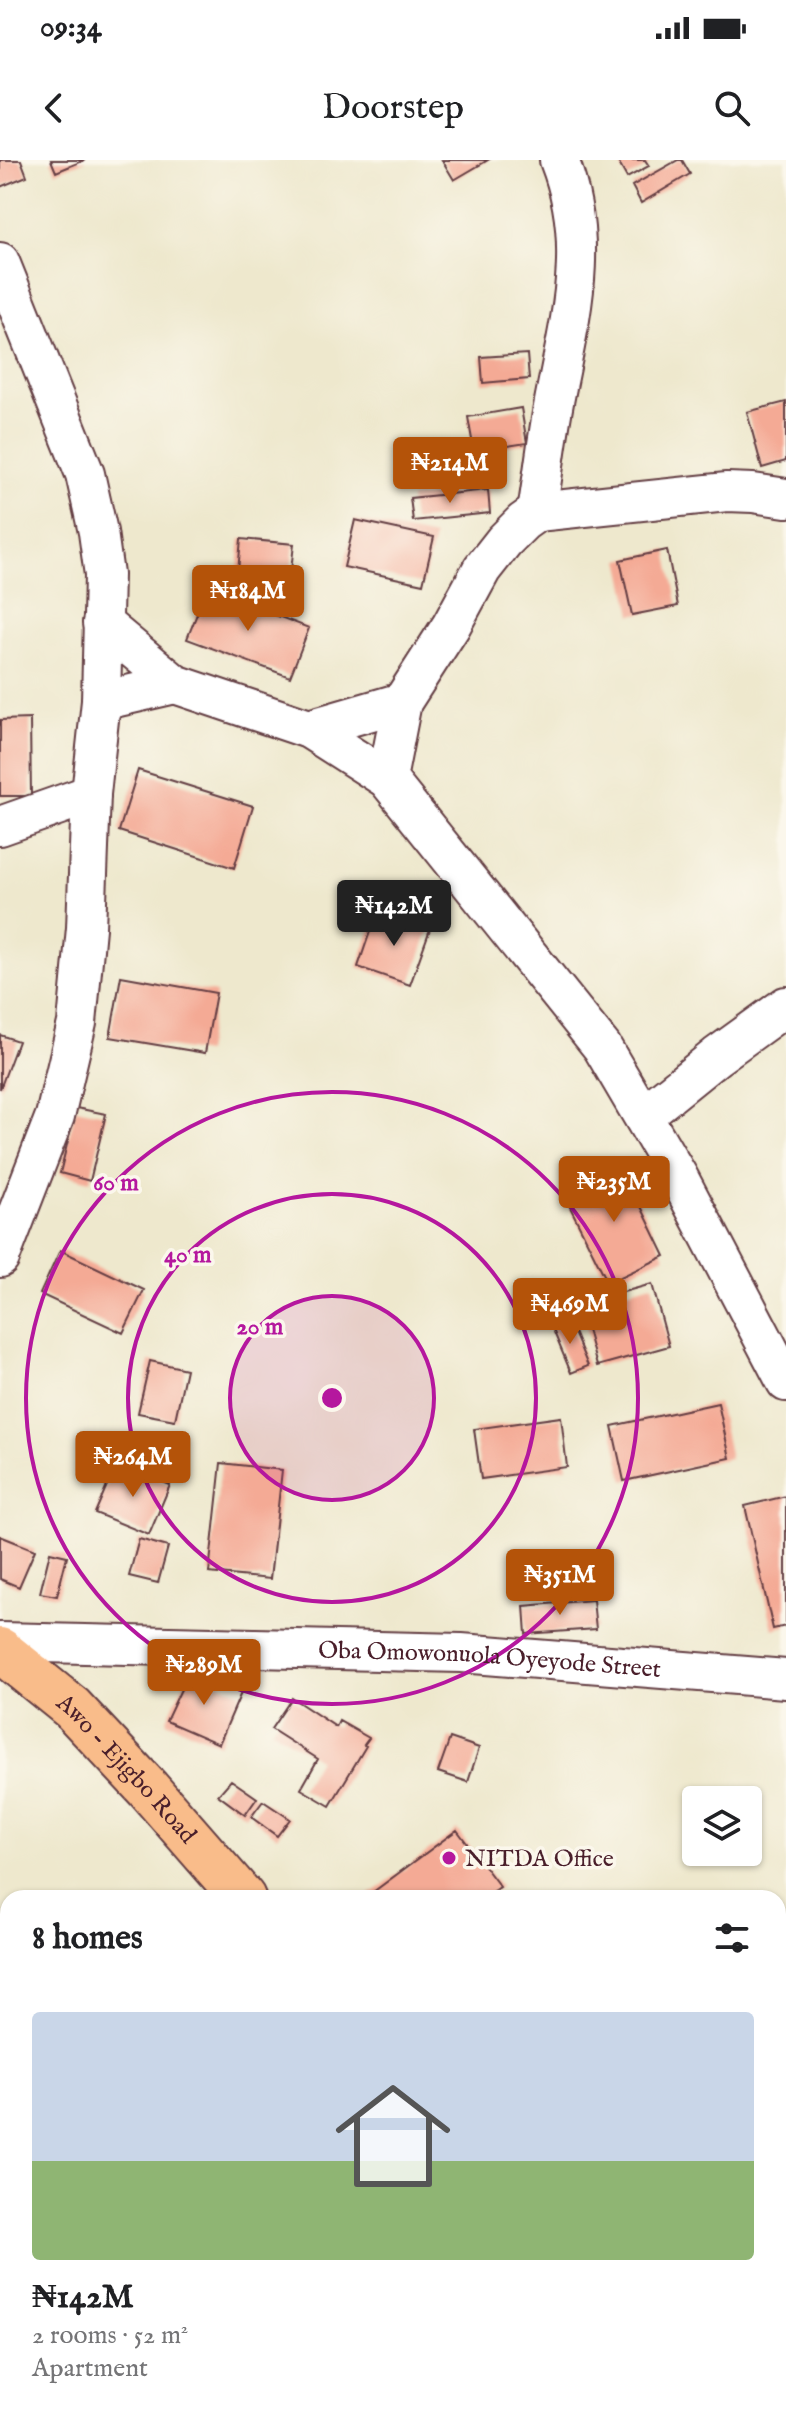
<!DOCTYPE html>
<html lang="en">
<head>
<meta charset="utf-8">
<style>
	body { margin:0; font-family:"IM FELL English",serif; background:#f2f2f2; color:#202124; height:100vh; display:flex; flex-direction:column; font-size:30px; white-space:nowrap }
	* { box-sizing:border-box; margin:0 }
	p { font-size:26px; color:#757577 }
	.icon { flex:none; width:44px; height:44px; fill:none; stroke:currentColor; stroke-width:2; stroke-linecap:round; stroke-linejoin:round }
	.map { position:relative; flex:1; overflow:hidden }
	.drawer { position:absolute; left:0px; top:1730px; width:786px; height:538px; display:flex; flex-direction:column; background:#fff; border-radius:24px 24px 0 0; box-shadow:0 2px 6px #0004 }
	.drawer>* { flex:none }
	.fabs { position:absolute; left:682px; top:1626px; display:grid; gap:16px }
	.fabs a { display:grid; place-items:center; width:80px; height:80px; border-radius:8px; background:#fff; box-shadow:0 2px 6px #0004; font-size:40px }
	.price { position:absolute; translate:-50% -68px; padding:0 18px; border-radius:8px; background:#b45309; color:#fff; font-size:26px; line-height:52px; filter:drop-shadow(0 2px 4px #0008) }
	.price::after { content:''; position:absolute; left:50%; top:48px; width:24px; height:18px; margin-left:-12px; background:inherit; clip-path:polygon(0 0,100% 0,50% 100%) }
	.price.on { background:#222; color:#fff }
	ul { padding:0; list-style:none }
	li { display:grid; align-content:center; gap:16px; height:424px; padding:0 32px }
	li+li { border-top:2px solid #e0e0e0 }
	li span { display:grid; place-items:center; height:248px; border-radius:8px; color:#555 }
	li>.icon { margin-inline-start:auto }
	span .icon { width:144px; height:144px; fill:#fffc; stroke-width:1 }
	li b { font-size:34px }
	h2 { display:flex; justify-content:space-between; align-items:center; height:96px; padding:0 32px; font-size:34px }
	.status { display:flex; justify-content:space-between; align-items:center; height:56px; padding:0 40px; background:#fff; direction:ltr }
	.status svg { height:22px; fill:currentColor }
	header { display:flex; justify-content:space-between; align-items:center; height:104px; padding:0 32px; background:#fff; font-size:36px; font-weight:600 }
	.map>svg:first-child { display:block }
	.building { fill:#f4aa95 }
	.lines { fill:none; stroke-linecap:round; stroke-linejoin:round }
	.minor-casing { stroke:#633d43; stroke-width:42 }
	.primary-casing { stroke:#633d43; stroke-width:48 }
	.minor { stroke:#fff; stroke-width:38 }
	.primary { stroke:#f9bc8a; stroke-width:44 }
	.ring { fill:none; stroke:#b5179e; stroke-width:4 }
	.poi-dot { fill:#b5179e; stroke:#fbf7ec; stroke-width:3 }
	.labels { text-anchor:middle; stroke-width:7; stroke-linejoin:round; paint-order:stroke }
	.street-label { font-size:24px; fill:#4a1f2b; stroke:#fbf7ec }
	.poi-label { font-size:24px; fill:#4a1f2b; stroke:#fbf7ec; text-anchor:start }
	.centre { fill:#b5179e; stroke:#fbf7ec; stroke-width:4 }
	.ring-label { font-size:24px; text-anchor:middle; font-weight:bold; fill:#b5179e; stroke:#fbf7ec; stroke-width:7; stroke-linejoin:round; paint-order:stroke }
</style>
</head>
<body>
<div class="status"><b>09:34</b><svg viewBox="0 0 49 12"><path d="M0 12V9h3v3zM5 12V6h3v6zM10 12V3h3v9zM15 12V0h3v12zM26 1h20v11H26zM47 4h2v5h-2z"/></svg></div>
<header><svg class="icon" aria-label="back" viewBox="0 0 24 24"><path d="M15 5l-7 7 7 7"/></svg>Doorstep<svg class="icon" aria-label="search" viewBox="0 0 24 24"><circle cx="10" cy="10" r="6"/><path d="M15 15l6 6"/></svg></header>
<div class="map">
<svg width="786" height="2267" viewBox="0 0 786 2267">
	<rect width="100%" height="100%" fill="#fbf7ec"/>
	<filter id="ink" filterUnits="userSpaceOnUse"><feTurbulence type="fractalNoise" baseFrequency=".0125" numOctaves="2"/><feDisplacementMap in="SourceGraphic" scale="16" xChannelSelector="R" yChannelSelector="G"/><feConvolveMatrix kernelMatrix="1 2 1 2 8 2 1 2 1" color-interpolation-filters="sRGB"/></filter>
	<filter id="wash" filterUnits="userSpaceOnUse"><feTurbulence type="fractalNoise" baseFrequency=".006" numOctaves="4" result="noise"/><feDisplacementMap in="SourceGraphic" scale="32" xChannelSelector="R" yChannelSelector="G"/><feGaussianBlur stdDeviation="1.8" result="paint"/><feColorMatrix in="noise" values="0 0 0 0 0 0 0 0 0 0 0 0 0 0 0 0 0 1.4 0 .05"/><feComposite in="paint" operator="in"/></filter>
	<g filter="url(#wash)">
		<rect width="100%" height="100%" fill="#eee8cd"/>
		<g id="blocks">
			<!-- building -->
			<path class="building" d="M0,0h21l6,16 -27,11z
				M51,0h34l-29,12z
				M442,0h46l-34,20z
				M617,0h28l4,6 -22,12z
				M678,0h4l8,14 -49,29 -9,-17z
				M527,194l2,25 -46,4 -2,-26z
				M786,242v59l-24,7 -15,-56z
				M521,248l6,35 -53,8 -6,-34z
				M488,330l2,23 -77,8 -3,-23z
				M355,360l79,17 -11,47 -79,-17z
				M241,379l53,5 -5,44 -52,-6z
				M667,390l11,56 -46,9 -12,-55z
				M207,429l102,39 -19,49 -103,-38z
				M30,559l1,77h-31v-76z
				M138,610l115,36 -19,62 -115,-37z
				M377,751l53,18 -20,56 -52,-18z
				M121,816l95,17 -11,60 -95,-16z
				M0,875l18,6 -18,48z
				M76,948l30,6 -16,67 -30,-8z
				M621,1005l44,91 -57,27 -45,-90z
				M60,1090l84,40 -21,43 -83,-39z
				M652,1124l17,62 -72,20 -17,-62z
				M568,1158l20,48 -17,7 -20,-48z
				M150,1201l36,8 -11,51 -37,-7z
				M718,1243l12,55 -106,23 -12,-55z
				M561,1257l6,50 -86,12 -7,-50z
				M117,1302l53,23 -21,50 -54,-22z
				M221,1303l61,7 -12,109 -61,-6z
				M786,1336v130l-13,3 -28,-123z
				M0,1376l35,14 -16,37 -19,-8z
				M139,1379l29,8 -10,36 -29,-7z
				M50,1392l17,4 -10,40 -17,-3z
				M593,1440l3,29 -70,5 -2,-28z
				M190,1510l51,23 -22,51 -53,-23z
				M292,1538l44,29 3,-6 30,17 -5,7 2,1 -36,60 -29,-17 17,-30 -47,-30z
				M450,1578l29,10 -11,34 -30,-10z
				M231,1620l26,18 -12,17 -27,-20z
				M263,1641l27,18 -13,17 -26,-19z
				M457,1670l43,57 -16,11h-119z
				M0,1992l8,6v28l-5,5 -3,-2z
				M778,1999l8,15v30l-8,4z
				M786,2200v66l-37,1 -5,-7h34v-54z"/>
		</g>
	</g>
	<g filter="url(#ink)">
		<use href="#blocks" fill-opacity="0" stroke="#633d43" stroke-width="2"/>
		<g class="lines">
			<defs>
				<g id="minor">
					<path d="M0,102l85,212 13,58 6,43 -3,126 -10,93 -5,134 -9,95 -22,93 -55,142"/>
					<path d="M537,352c6,-36 10,-73 17,-110 16,-84 38,-158 5,-242"/>
					<path d="M102,463l73,61 134,45 78,50 215,268 77,131 107,204"/>
					<path d="M101,541l74,-17"/>
					<path d="M309,569l93,-27"/>
					<path d="M387,619l15,-77 49,-76 31,-57 22,-28 19,-19 14,-10 190,-20 26,1 33,5"/>
					<path d="M0,666l91,-32"/>
					<path d="M644,955l73,-59 69,-50"/>
					<path id="s1" d="M0,1482l461,11 325,26"/>
					<path d="M414,2260l6,7"/>
					<path d="M91,2267l2,-7"/>
				</g>
				<g id="primary">
					<path id="s2" d="M0,1490l72,58 76,81 95,109"/>
					<path d="M646,2260l6,7"/>
				</g>
			</defs>
			<!-- minor casing -->
			<use href="#minor" class="minor-casing"/>
			<!-- primary casing -->
			<use href="#primary" class="primary-casing"/>
			<!-- minor -->
			<use href="#minor" class="minor"/>
			<!-- primary -->
			<use href="#primary" class="primary"/>
		</g>
	</g>
	<!-- distance rings -->
	<circle cx="332" cy="1238" r="102" fill="#b5179e" fill-opacity=".12"/>
	<g class="ring">
		<circle cx="332" cy="1238" r="102"/>
		<circle cx="332" cy="1238" r="204"/>
		<circle cx="332" cy="1238" r="306"/>
	</g>
	<!-- markers -->
	<circle class="poi-dot" cx="449" cy="1698" r="8"/>
	<g class="labels">
		<!-- street labels -->
		<g class="street-label">
			<text dy="8" stroke="none"><textPath href="#s1" startOffset="490">Oba Omowonuola Oyeyode Street</textPath></text>
			<text dy="8" stroke="none"><textPath href="#s2" startOffset="174">Awo - Ejigbo Road</textPath></text>
		</g>
		<!-- poi labels -->
		<g class="poi-label">
			<text x="465" y="1706">NITDA Office</text>
		</g>
	</g>
	<circle cx="332" cy="1238" r="12" class="centre"/>
	<g class="ring-label">
		<text x="116" y="1030">60 m</text>
		<text x="188" y="1102">40 m</text>
		<text x="260" y="1174">20 m</text>
	</g>
</svg>
<div class="fabs">
<a><svg class="icon" aria-label="layers" viewBox="0 0 24 24"><path d="M12 4l9 5-9 5-9-5zM3 14l9 5 9-5"/></svg></a>
</div>
<b class="price" style="left:450px;top:345px">₦214M</b>
<b class="price" style="left:248px;top:473px">₦184M</b>
<b class="price on" style="left:394px;top:788px">₦142M</b>
<b class="price" style="left:614px;top:1064px">₦235M</b>
<b class="price" style="left:570px;top:1186px">₦469M</b>
<b class="price" style="left:133px;top:1339px">₦264M</b>
<b class="price" style="left:560px;top:1457px">₦351M</b>
<b class="price" style="left:204px;top:1547px">₦289M</b>
<section class="drawer">
<h2>8 homes<svg class="icon" aria-label="filters" viewBox="0 0 24 24"><path d="M4 7h16M4 17h16"/><circle cx="9" cy="7" r="2"/><circle cx="15" cy="17" r="2"/></svg></h2>
<ul>
<li><span style="background:linear-gradient(#c9d6e8 60%,#8fb573 0)"><svg class="icon" aria-label="home" viewBox="0 0 24 24"><path d="M3 11l9-7 9 7M6 9v11h12V9"/></svg></span><div><b>₦142M</b><p>2 rooms · 52 m²</p><p>Apartment</p></div></li>
</ul>
</section>
</div>
</body>
</html>
